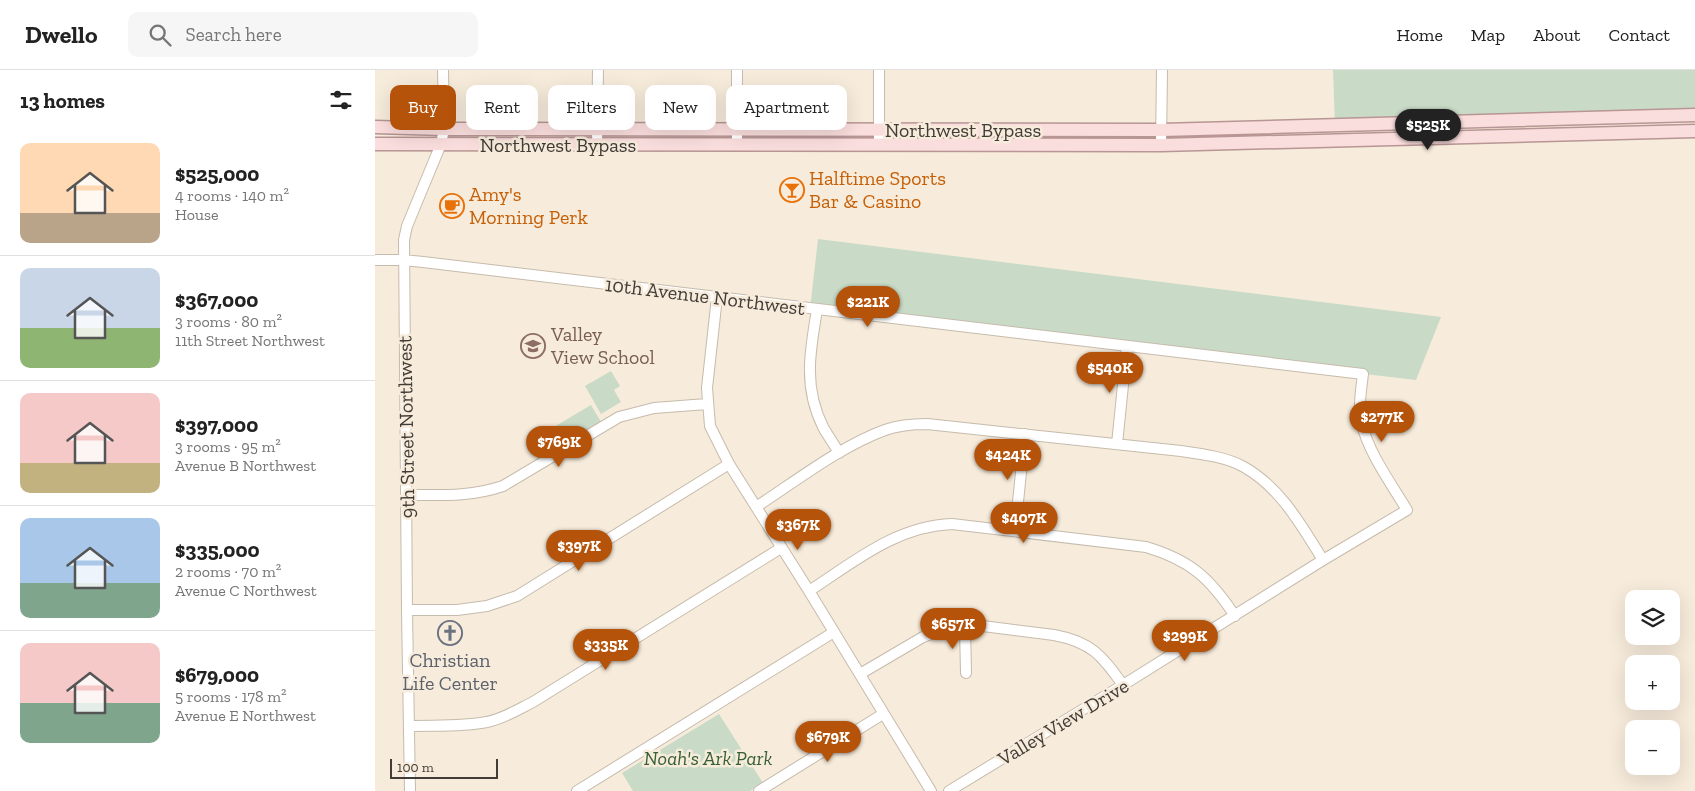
<!DOCTYPE html>
<html lang="en">
<head>
<meta charset="utf-8">
<style>
	body { margin:0; font-family:"Zilla Slab",serif; background:#f6f6f6; color:#222; height:100vh; display:flex; flex-direction:column; font-size:19px; white-space:nowrap }
	* { box-sizing:border-box; margin:0 }
	p { font-size:16px; color:#767676 }
	.icon { flex:none; width:28px; height:28px; fill:none; stroke:currentColor; stroke-width:2; stroke-linecap:round; stroke-linejoin:round }
	.map { position:relative; flex:1; overflow:hidden }
	.sheet { display:flex; flex-direction:column; background:#fff; width:375px }
	.sheet>* { flex:none }
	.hud { position:absolute; left:15px; top:15px; width:475px; height:45px; display:flex; gap:10px }
	.controls { position:absolute; left:1250px; top:520px; display:grid; gap:10px }
	.controls a { display:grid; place-items:center; width:55px; height:55px; border-radius:10px; background:#fff; box-shadow:0 5px 20px #0002; font-size:25px }
	.scale { position:absolute; left:15px; bottom:12px; width:108px; box-sizing:border-box; padding-left:5px; border:2px solid #413c36; border-top:0; font-size:14px; line-height:18px; white-space:nowrap; color:#413c36; -webkit-text-stroke:4px #f7ebdb; paint-order:stroke }
	.price { position:absolute; translate:-50% -42px; padding:0 11px; border-radius:18px; background:#b45309; color:#fff; font-size:16px; line-height:32px; filter:drop-shadow(0 1px 2px #0008) }
	.price::after { content:''; position:absolute; left:50%; top:30px; width:15px; height:11px; margin-left:-8px; background:inherit; clip-path:polygon(0 0,100% 0,50% 100%) }
	.price.selected { background:#222; color:#fff }
	ul { padding:0; list-style:none }
	li { display:flex; align-items:center; gap:15px; height:125px; padding:0 20px }
	li+li { border-top:1px solid #e0e0e0 }
	li span { display:grid; place-items:center; flex:none; width:140px; height:100px; border-radius:10px; color:#555 }
	li>.icon { margin-inline-start:auto }
	span .icon { width:60px; height:60px; fill:#fffc; stroke-width:1 }
	li b { font-size:21px }
	h2 { display:flex; justify-content:space-between; align-items:center; height:60px; padding:0 20px; font-size:21px }
	.pill { padding:0 18px; border-radius:10px; background:#fff; box-shadow:0 5px 20px #0002; font-size:18px; line-height:45px }
	.pill.selected { background:#b45309; color:#fff }
	header { display:flex; align-items:center; gap:30px; box-sizing:border-box; height:70px; padding:0 25px; background:#fff; border-bottom:1px solid #e0e0e0 }
	header strong { font-size:24px }
	nav { display:flex; gap:28px; margin-inline-start:auto; font-size:18px }
	.search { width:350px; height:45px; background:#f6f6f6; display:flex; align-items:center; gap:12px; box-sizing:border-box; padding:0 18px; border-radius:10px; color:#767676; font-size:19px }
	main { display:flex; flex:1; min-height:0 }
	.map>svg:first-child { display:block }
	.green { fill:#c9dbc7 }
	.lines { fill:none; stroke-linecap:round; stroke-linejoin:round }
	.minor-casing { stroke:#c6bbac; stroke-width:12 }
	.major-casing { stroke:#b79694; stroke-width:15 }
	.minor { stroke:#fff; stroke-width:10 }
	.major { stroke:#fadddd; stroke-width:12 }
	.labels { text-anchor:middle; stroke-width:5; stroke-linejoin:round; paint-order:stroke }
	.street-label { font-size:20px; fill:#413c36; stroke:#f7ebdb }
	.food-label { font-size:20px; fill:#c56008; stroke:#f7ebdb; text-anchor:start }
	.education-label { font-size:20px; fill:#785e54; stroke:#f7ebdb; text-anchor:start }
	.worship-label { font-size:20px; fill:#5b616d; stroke:#f7ebdb }
	.park-label { font-size:20px; font-style:italic; fill:#376034; stroke:#f7ebdb }
</style>
</head>
<body>
<header>
<strong>Dwello</strong>
<div class="search"><svg class="icon" aria-label="search" viewBox="0 0 24 24"><circle cx="10" cy="10" r="6"/><path d="M15 15l6 6"/></svg>Search here</div>
<nav><a>Home</a><a>Map</a><a>About</a><a>Contact</a></nav>
</header>
<main>
<section class="sheet">
<h2>13 homes<svg class="icon" aria-label="filters" viewBox="0 0 24 24"><path d="M4 7h16M4 17h16"/><circle cx="9" cy="7" r="2"/><circle cx="15" cy="17" r="2"/></svg></h2>
<ul>
<li><span style="background:linear-gradient(#ffd9b3 70%,#b9a48a 0)"><svg class="icon" aria-label="home" viewBox="0 0 24 24"><path d="M3 11l9-7 9 7M6 9v11h12V9"/></svg></span><div><b>$525,000</b><p>4 rooms · 140 m²</p><p>House</p></div></li>
<li><span style="background:linear-gradient(#c9d6e8 60%,#8fb573 0)"><svg class="icon" aria-label="home" viewBox="0 0 24 24"><path d="M3 11l9-7 9 7M6 9v11h12V9"/></svg></span><div><b>$367,000</b><p>3 rooms · 80 m²</p><p>11th Street Northwest</p></div></li>
<li><span style="background:linear-gradient(#f6c9c9 70%,#c2b280 0)"><svg class="icon" aria-label="home" viewBox="0 0 24 24"><path d="M3 11l9-7 9 7M6 9v11h12V9"/></svg></span><div><b>$397,000</b><p>3 rooms · 95 m²</p><p>Avenue B Northwest</p></div></li>
<li><span style="background:linear-gradient(#a9c7e8 65%,#7fa58c 0)"><svg class="icon" aria-label="home" viewBox="0 0 24 24"><path d="M3 11l9-7 9 7M6 9v11h12V9"/></svg></span><div><b>$335,000</b><p>2 rooms · 70 m²</p><p>Avenue C Northwest</p></div></li>
<li><span style="background:linear-gradient(#f6c9c9 60%,#7fa58c 0)"><svg class="icon" aria-label="home" viewBox="0 0 24 24"><path d="M3 11l9-7 9 7M6 9v11h12V9"/></svg></span><div><b>$679,000</b><p>5 rooms · 178 m²</p><p>Avenue E Northwest</p></div></li>
</ul>
</section>
<div class="map">
<svg width="1320" height="721" viewBox="0 0 1320 721">
	<rect width="100%" height="100%" fill="#f7ebdb"/>
	<!-- green -->
	<path class="green" d="M958,0h362v38l-360,17z
		M443,169l623,78 -25,63 -606,-71z
		M236,301l9,15 -6,4 7,12 -20,12 -16,-28z
		M216,335l10,17 -52,30 -10,-16z
		M344,644l44,69 -13,8h-117l-11,-18z"/>
	<g class="lines">
		<defs>
			<path id="minor" d="M504,74v-74
				M222,75l1,-75
				M362,75v-75
				M786,75l1,-75
				M0,190h28l20,2 940,112c-2,16 -5,34 -1,50 6,28 30,61 45,86l-84,50 -200,125 -174,106
				M342,227l-10,91 3,38 19,38 80,127 122,200
				M442,240c-7,41 -14,77 6,117 5,9 11,17 16,26
				M742,374l10,-98
				M32,425c33,0 64,2 96,-9l116,-69 35,-9 53,-4
				M381,437c40,-26 85,-61 129,-77 14,-5 28,-6 42,-6l254,27c21,3 45,6 63,16 37,21 57,58 79,93
				M640,461l10,-97
				M434,521c45,-29 87,-65 143,-67l194,23c44,13 64,31 89,69
				M32,540h50l30,-4 30,-10 212,-132
				M590,557l1,46
				M485,604l63,-37 16,-6 36,-6 79,10c38,7 48,21 69,50
				M34,656c26,-1 53,1 78,-4 16,-3 32,-13 46,-20l248,-154
				M35,721l-3,-181 -3,-370 3,-14 34,-82 3,-15 -1,-59
				M202,721l257,-159
				M384,721l124,-77"/>
			<path id="major" d="M0,57l69,2 717,1 534,-15
				M0,74l786,1 534,-14"/>
		</defs>
		<!-- minor casing -->
		<use href="#minor" class="minor-casing"/>
		<!-- major casing -->
		<use href="#major" class="major-casing"/>
		<!-- minor -->
		<use href="#minor" class="minor"/>
		<!-- major -->
		<use href="#major" class="major"/>
	</g>
	<!-- icons -->
	<defs>
		<symbol id="bar-ring" viewBox="-11 -11 22 22"><circle r="9.5" fill="#f7ebdb" stroke="#e8710a" stroke-width="1.5"/><path d="M-6-5H6L.8 .8V4.5H3.5V6h-7V4.5H-.8V.8Z" fill="#e8710a"/></symbol>
		<symbol id="cafe-ring" viewBox="-11 -11 22 22"><circle r="9.5" fill="#f7ebdb" stroke="#e8710a" stroke-width="1.5"/><path d="M-5.5-4.5H6V0H3Q3 3.5 0 3.5H-2.5Q-5.5 3.5-5.5 0ZM3-3.2v2h1.7v-2ZM-6 4.5H4V6H-6Z" fill="#e8710a"/></symbol>
		<symbol id="school-ring" viewBox="-11 -11 22 22"><circle r="9.5" fill="#f7ebdb" stroke="#8d6e63" stroke-width="1.5"/><path d="M0-5L7-2L0 1L-7-2ZM-4 1L0 2.5L4 1V4Q0 6-4 4Z" fill="#8d6e63"/></symbol>
		<symbol id="church-ring" viewBox="-11 -11 22 22"><circle r="9.5" fill="#f7ebdb" stroke="#6b7280" stroke-width="1.5"/><path d="M-1.2-6h2.4v3.5h3.3v2.4h-3.3V6h-2.4V-.1h-3.3v-2.4h3.3Z" fill="#6b7280"/></symbol>
	</defs>
	<g fill-rule="evenodd">
		<use href="#bar-ring" x="403" y="106" width="28" height="28"/>
		<use href="#cafe-ring" x="63" y="122" width="28" height="28"/>
		<use href="#school-ring" x="144" y="262" width="28" height="28"/>
		<use href="#church-ring" x="61" y="549" width="28" height="28"/>
	</g>
	<g class="labels">
		<!-- street labels -->
		<g class="street-label">
			<text x="588" y="67">Northwest Bypass</text>
			<text x="183" y="82">Northwest Bypass</text>
			<text transform="translate(330 226) rotate(7)" y="7">10th Avenue Northwest</text>
			<text transform="translate(31 357) rotate(-91)" y="7">9th Street Northwest</text>
			<text transform="translate(688 652) rotate(-31)" y="7">Valley View Drive</text>
		</g>
		<!-- food labels -->
		<g class="food-label">
			<text x="434" y="115">Halftime Sports<tspan x="434" dy="23">Bar &amp; Casino</tspan></text>
			<text x="94" y="131">Amy's<tspan x="94" dy="23">Morning Perk</tspan></text>
		</g>
		<!-- education labels -->
		<g class="education-label">
			<text x="176" y="271">Valley<tspan x="176" dy="23">View School</tspan></text>
		</g>
		<!-- worship labels -->
		<g class="worship-label">
			<text x="75" y="597">Christian<tspan x="75" dy="23">Life Center</tspan></text>
		</g>
		<!-- park labels -->
		<g class="park-label">
			<text x="333" y="695">Noah's Ark Park</text>
		</g>
	</g>
</svg>
<div class="controls">
<a><svg class="icon" aria-label="layers" viewBox="0 0 24 24"><path d="M12 4l9 5-9 5-9-5zM3 14l9 5 9-5"/></svg></a>
<a>+</a>
<a>−</a>
</div>
<div class="scale">100 m</div>
<b class="price selected" style="left:1053px;top:81px">$525K</b>
<b class="price" style="left:493px;top:258px">$221K</b>
<b class="price" style="left:735px;top:324px">$540K</b>
<b class="price" style="left:1007px;top:373px">$277K</b>
<b class="price" style="left:184px;top:398px">$769K</b>
<b class="price" style="left:633px;top:411px">$424K</b>
<b class="price" style="left:649px;top:474px">$407K</b>
<b class="price" style="left:423px;top:481px">$367K</b>
<b class="price" style="left:204px;top:502px">$397K</b>
<b class="price" style="left:578px;top:580px">$657K</b>
<b class="price" style="left:810px;top:592px">$299K</b>
<b class="price" style="left:231px;top:601px">$335K</b>
<b class="price" style="left:453px;top:693px">$679K</b>
<div class="hud">
<a class="pill selected">Buy</a>
<a class="pill">Rent</a>
<a class="pill">Filters</a>
<a class="pill">New</a>
<a class="pill">Apartment</a>
</div>
</div>
</main>
</body>
</html>
